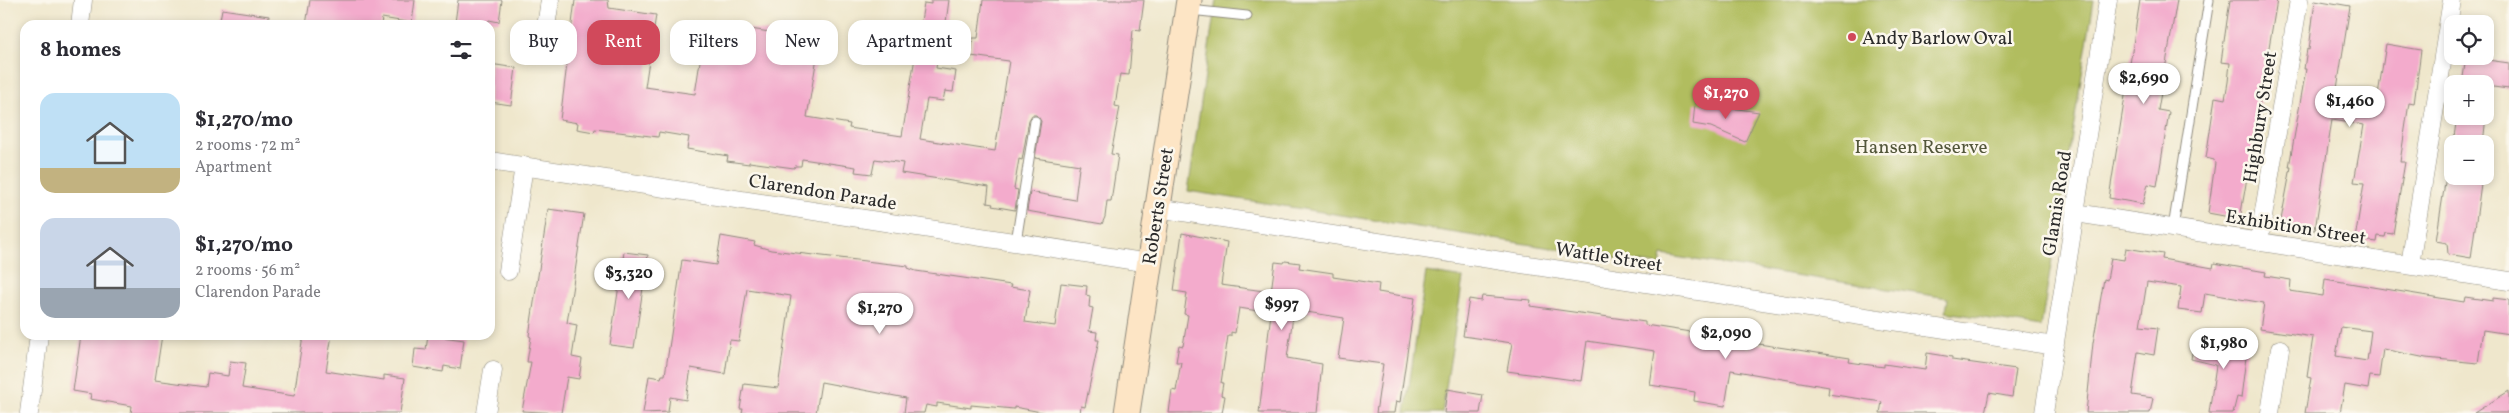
<!DOCTYPE html>
<html lang="en">
<head>
<meta charset="utf-8">
<style>
	body { margin:0; font-family:Vollkorn,serif; background:#f7f7f7; color:#2b2b33; height:100vh; display:flex; flex-direction:column; font-size:19px; white-space:nowrap }
	* { box-sizing:border-box; margin:0 }
	p { font-size:16px; color:#7c7c81 }
	.icon { flex:none; width:28px; height:28px; fill:none; stroke:currentColor; stroke-width:2; stroke-linecap:round; stroke-linejoin:round }
	.map { position:relative; flex:1; overflow:hidden }
	.side { position:absolute; left:20px; top:20px; width:475px; height:320px; display:flex; flex-direction:column; background:#fff; border-radius:15px; box-shadow:0 2px 8px #0003 }
	.side>* { flex:none }
	.top-card { position:absolute; left:510px; top:20px; width:475px; height:45px; display:flex; gap:10px }
	.controls { position:absolute; left:2444px; top:15px; display:grid; gap:10px }
	.controls a { display:grid; place-items:center; width:50px; height:50px; border-radius:10px; background:#fff; box-shadow:0 2px 8px #0003; font-size:25px }
	.price { position:absolute; translate:-50% -42px; padding:0 11px; border-radius:18px; background:#fff; color:#222; font-size:16px; line-height:32px; filter:drop-shadow(0 1px 2px #0008) }
	.price::after { content:''; position:absolute; left:50%; top:30px; width:15px; height:11px; margin-left:-8px; background:inherit; clip-path:polygon(0 0,100% 0,50% 100%) }
	.price.on { background:#d1495b; color:#fff }
	ul { padding:0; list-style:none }
	li { display:flex; align-items:center; gap:15px; height:125px; padding:0 20px }
	li span { display:grid; place-items:center; flex:none; width:140px; height:100px; border-radius:15px; color:#555 }
	li>.icon { margin-inline-start:auto }
	span .icon { width:60px; height:60px; fill:#fffc; stroke-width:1 }
	li b { font-size:21px }
	h2 { display:flex; justify-content:space-between; align-items:center; height:60px; padding:0 20px; font-size:21px }
	.tag { padding:0 18px; border-radius:15px; background:#fff; box-shadow:0 2px 8px #0003; font-size:18px; line-height:45px }
	.tag.on { background:#d1495b; color:#fff }
	.map>svg:first-child { display:block }
	.green { fill:#b1bd5f; stroke:#6e7445 }
	.building { fill:#f3abcc; fill-rule:evenodd }
	.lines { fill:none; stroke-linecap:round; stroke-linejoin:round }
	.lane-casing { stroke:#8d897c; stroke-width:11 }
	.street-casing { stroke:#8d897c; stroke-width:19 }
	.secondary-casing { stroke:#8d897c; stroke-width:27 }
	.lane { stroke:#fff; stroke-width:9 }
	.street { stroke:#fff; stroke-width:18 }
	.secondary { stroke:#fde5c5; stroke-width:25 }
	.poi-dot { fill:#d1495b; stroke:#fbf7ec; stroke-width:2 }
	.labels { text-anchor:middle; stroke-width:5; stroke-linejoin:round; paint-order:stroke }
	.poi-label { font-size:19px; fill:#2b2b2b; stroke:#fbf7ec; text-anchor:start }
	.street-label { font-size:19px; fill:#2b2b2b; stroke:#fbf7ec }
	.park-label { font-size:19px; fill:#53573b; stroke:#fbf7ec }
</style>
</head>
<body>
<div class="map">
<svg width="2509" height="413" viewBox="0 0 2509 413">
	<rect width="100%" height="100%" fill="#fbf7ec"/>
	<filter id="ink" filterUnits="userSpaceOnUse"><feTurbulence type="fractalNoise" baseFrequency=".02" numOctaves="2"/><feDisplacementMap in="SourceGraphic" scale="10" xChannelSelector="R" yChannelSelector="G"/><feConvolveMatrix kernelMatrix="1 2 1 2 8 2 1 2 1" color-interpolation-filters="sRGB"/></filter>
	<filter id="wash" filterUnits="userSpaceOnUse"><feTurbulence type="fractalNoise" baseFrequency=".0096" numOctaves="4" result="noise"/><feDisplacementMap in="SourceGraphic" scale="20" xChannelSelector="R" yChannelSelector="G"/><feGaussianBlur stdDeviation="1.12" result="paint"/><feColorMatrix in="noise" values="0 0 0 0 0 0 0 0 0 0 0 0 0 0 0 0 0 1.4 0 .05"/><feComposite in="paint" operator="in"/></filter>
	<g filter="url(#wash)">
		<rect width="100%" height="100%" fill="#efe7cc"/>
		<!-- green -->
		<path class="green" d="M1216,0h878l-53,327 -95,-15 2,-14 -286,-43 -2,10 -472,-74z
			M1426,272l37,6 -21,135h-37z"/>
		<g id="blocks">
			<!-- building -->
			<path class="building" d="M310,0h105l-3,23 -30,-5 -1,7h-75z
				M458,0h44l-3,22 -10,-2 -1,5 -33,-2z
				M575,0h33l1,8 47,7 -11,72 50,7 11,-72 108,17v-2l16,2 -3,19 -10,-1 -10,60 43,7 -1,4 53,8 22,-133 7,1v-4h18l-5,37 -3,-1 -5,32 20,3 -3,21 -8,-1 -2,10 -16,-2 -7,40 75,12 14,-90 -38,-5 2,-18h5l5,-38h161l-4,31 -7,-1 -4,45 -9,-1 -5,32 5,1 -9,47 7,1 -7,46h-4l-2,16 -3,7 -75,-13 3,-19 45,8 4,-32 1,-3 -45,-7 6,-37 -5,-6h-4l-3,5 -7,40 -3,-1 -5,30 4,1 -3,20 -23,-4 1,-2 -6,-1 2,-16 -88,-14 2,-10 -28,-4 -3,15 -17,-2 1,-5 -54,-8 -1,7h-6l-1,2 -45,-6v2l-22,-3 1,-5 -41,-7 2,-12 -30,-5 -1,5 -63,-8 -1,3 -17,-3 1,-6 -18,-3z
				M2140,0h37l-19,110 11,2 -12,74 -9,-2 -5,20 -34,-6z
				M2230,0h47l-37,219 -32,-6 7,-50 -1,-3 -8,-2 9,-61 10,2 3,-17 2,-19 -9,-1z
				M2315,0l35,6 -14,89 41,6 9,-57 35,6 -7,54 -5,-1 -9,59h5l-12,72 -7,-1 -1,4 -7,-1 -1,6 -22,-3 9,-56 -10,-1 10,-57 -32,-5 -17,110 -35,-5 11,-58h-2l17,-98h-2l3,-20 2,1z
				M222,9l47,7 -1,9h-49z
				M2466,57l43,6v26l-24,-3v-2h-23z
				M490,64l26,4 -5,37 -21,-3z
				M1695,103l64,9 -14,30 -34,-15 -18,-3z
				M2457,116h29l-3,28h-30z
				M2446,176h36l-11,82 -23,-4 -1,-11 -11,-2z
				M548,209l36,5 -17,109 10,2 -5,32 10,2 -3,20 -12,-2 -6,36 -39,-2 9,-49h-4l4,-25 -2,-1z
				M1182,233l45,9 -6,43 50,7 4,-30 9,1 1,-2 15,2 -1,5 34,5v4l46,7 -1,8 37,6 -15,104 -4,-1 -2,12h-18l7,-49 -45,-6 6,-40 -50,-8 -7,48 35,6 -5,49h-58l12,-100 -32,-5 -4,25 -4,-1v4h-3l-7,47h2l-2,12 4,1 -3,17h-53l3,-23 4,1 5,-29h-5l3,-17 4,1 5,-31 -4,-1 3,-21 -13,-2z
				M721,236l34,6 -1,3 17,5 137,16v2l8,3 95,14 -1,2 20,3 -5,32 30,4 6,-43 26,3 -1,9 4,1 -1,11 4,1 -4,23 8,1 -1,8h3l-14,67 -4,-1 -1,7h-33l-33,-6v2l-43,-4v3l-34,-5v4l-11,-2 -2,8h-20l2,-15 -85,-16 -5,31h-74l1,-4h-3l4,-25 34,4 13,-92 -44,-7 -8,52 -9,-1 -5,34 -34,-6 -5,32 -16,-3 -2,15 -25,1 6,-37 12,2 1,-3h3l17,-115 34,5z
				M2126,248l37,6 -1,5 51,9 1,-5 52,9 -1,4 26,4 -1,11 33,5 2,-17 139,23 1,-5 28,4v-3l16,2v34l-26,-4 -5,33 -52,-5 -43,-9 -4,28 -9,-1 -2,13 -23,-4 -5,28h-35l6,-35 -4,-1 6,-40 -53,-8 4,-26 -59,-10 -3,20 -24,-3 3,-23 -34,-5 -7,44 18,2 -4,27 -16,-3 -6,43 21,3 -3,15h-64l7,-70 11,-64 3,1 4,-22 13,2zM2341,327l30,4 -4,30 -31,-5z
				M624,252l24,3 -14,93 -24,-3z
				M1482,296l49,4 -1,6 115,16v3l52,8 2,-8 23,4 -2,15 29,4 1,-4 2,-1 98,15 -1,4 35,5v-3l41,6 2,-17 25,4v3l64,9 -4,28 -23,-4 -4,20h-105l2,-11 -54,-8 1,-7 -98,-17 -6,36 -31,-5 1,-9 -45,-7 5,-34 -68,-10 -6,40 -74,-10 5,-28 -49,-7 6,-37 12,2z
				M81,335h81l-7,45 51,7 2,-14 20,3 2,-15 16,2 -4,25 52,8 9,-61h29l-6,36 58,9v-5l21,3 -5,35h-269l1,-7 -42,-7 1,-5 -18,-3z
				M428,335l36,5 -4,29 -16,-3 -1,6 -30,-5 2,-18 11,1z
				M2206,336l42,5 -7,57 -4,-1 -4,16h-24l7,-48 -25,-6 3,-18 11,2z
				M1447,389l36,6 -3,18h-36z
				M2509,391v22h-35z"/>
		</g>
	</g>
	<g filter="url(#ink)">
		<use href="#blocks" fill-opacity="0" stroke="#8d897c" stroke-width="1"/>
		<g class="lines">
			<defs>
				<path id="lane" d="M1190,10l57,6
					M2173,228l36,-228
					M1016,242l19,-121"/>
				<path id="street" d="M80,25l3,-25
					M543,47l7,-47
					M490,161l659,102
					M1157,208l898,138
					M2076,213l433,68
					M2259,241l40,-241
					M2410,265l42,-265
					M508,271l16,-105
					M29,413l10,-78
					M486,413l7,-43
					M2044,413l64,-413
					M2270,413l10,-64"/>
				<path id="secondary" d="M1127,413l62,-413"/>
			</defs>
			<!-- lane casing -->
			<use href="#lane" class="lane-casing"/>
			<!-- street casing -->
			<use href="#street" class="street-casing"/>
			<!-- secondary casing -->
			<use href="#secondary" class="secondary-casing"/>
			<!-- lane -->
			<use href="#lane" class="lane"/>
			<!-- street -->
			<use href="#street" class="street"/>
			<!-- secondary -->
			<use href="#secondary" class="secondary"/>
		</g>
	</g>
	<!-- markers -->
	<circle class="poi-dot" cx="1852" cy="37" r="5"/>
	<g class="labels">
		<!-- poi labels -->
		<g class="poi-label">
			<text x="1862" y="44">Andy Barlow Oval</text>
		</g>
		<!-- street labels -->
		<g class="street-label">
			<text transform="translate(2259 117) rotate(-81)" y="7">Highbury Street</text>
			<text transform="translate(823 191) rotate(9)" y="7">Clarendon Parade</text>
			<text transform="translate(2056 203) rotate(-81)" y="7">Glamis Road</text>
			<text transform="translate(1157 206) rotate(-81)" y="7">Roberts Street</text>
			<text transform="translate(2296 226) rotate(9)" y="7">Exhibition Street</text>
			<text transform="translate(1609 256) rotate(9)" y="7">Wattle Street</text>
		</g>
		<!-- park labels -->
		<g class="park-label">
			<text x="1921" y="153">Hansen Reserve</text>
		</g>
	</g>
</svg>
<div class="controls">
<a><svg class="icon" aria-label="locate" viewBox="0 0 24 24"><circle cx="12" cy="12" r="6"/><path d="M12 2v4M12 18v4M2 12h4M18 12h4"/></svg></a>
<a>+</a>
<a>−</a>
</div>
<b class="price" style="left:2144px;top:105px">$2,690</b>
<b class="price on" style="left:1726px;top:120px">$1,270</b>
<b class="price" style="left:2350px;top:128px">$1,460</b>
<b class="price" style="left:629px;top:300px">$3,320</b>
<b class="price" style="left:1282px;top:331px">$997</b>
<b class="price" style="left:880px;top:335px">$1,270</b>
<b class="price" style="left:1726px;top:360px">$2,090</b>
<b class="price" style="left:2224px;top:370px">$1,980</b>
<div class="top-card">
<a class="tag">Buy</a>
<a class="tag on">Rent</a>
<a class="tag">Filters</a>
<a class="tag">New</a>
<a class="tag">Apartment</a>
</div>
<section class="side">
<h2>8 homes<svg class="icon" aria-label="filters" viewBox="0 0 24 24"><path d="M4 7h16M4 17h16"/><circle cx="9" cy="7" r="2"/><circle cx="15" cy="17" r="2"/></svg></h2>
<ul>
<li><span style="background:linear-gradient(#bfe0f5 75%,#c2b280 0)"><svg class="icon" aria-label="home" viewBox="0 0 24 24"><path d="M3 11l9-7 9 7M6 9v11h12V9"/></svg></span><div><b>$1,270/mo</b><p>2 rooms · 72 m²</p><p>Apartment</p></div></li>
<li><span style="background:linear-gradient(#c9d6e8 70%,#9aa5b1 0)"><svg class="icon" aria-label="home" viewBox="0 0 24 24"><path d="M3 11l9-7 9 7M6 9v11h12V9"/></svg></span><div><b>$1,270/mo</b><p>2 rooms · 56 m²</p><p>Clarendon Parade</p></div></li>
</ul>
</section>
</div>
</body>
</html>
